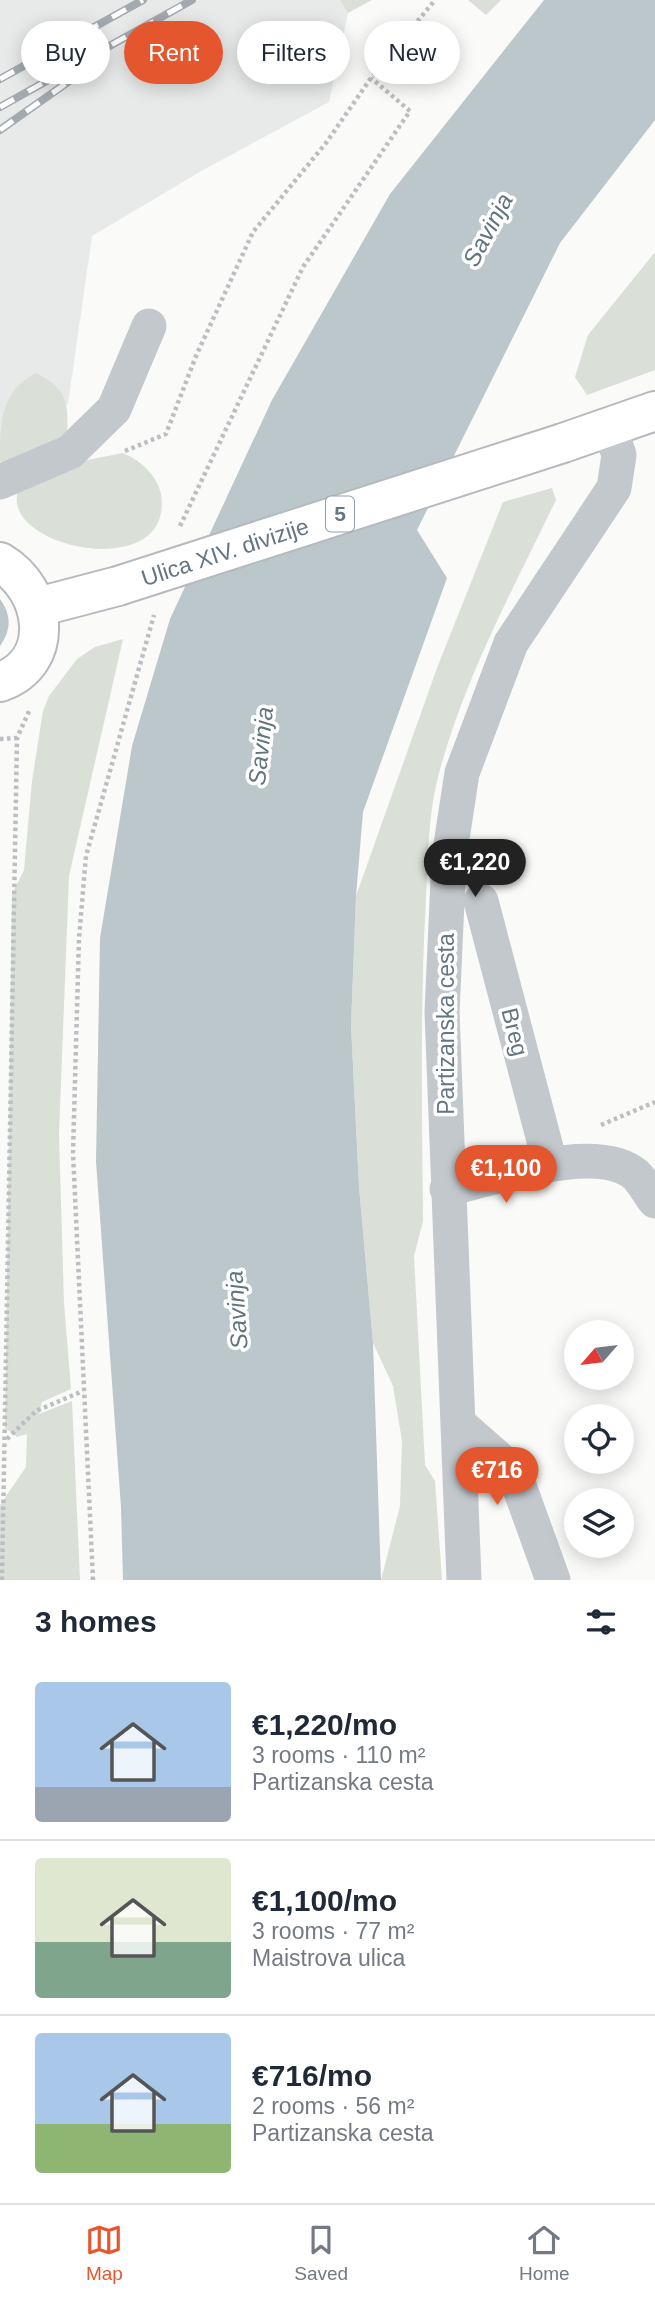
<!DOCTYPE html>
<html lang="en">
<head>
<meta charset="utf-8">
<style>
	body { margin:0; font-family:Arial,sans-serif; background:#f6f6f7; color:#1f2937; height:100vh; display:flex; flex-direction:column; font-size:26px; white-space:nowrap }
	* { box-sizing:border-box; margin:0 }
	p { font-size:23px; color:#747a83 }
	.icon { flex:none; width:38px; height:38px; fill:none; stroke:currentColor; stroke-width:2; stroke-linecap:round; stroke-linejoin:round }
	.map { position:relative; height:1580px; overflow:hidden }
	.sheet { display:flex; flex-direction:column; background:#fff; flex:1 }
	.sheet>* { flex:none }
	.guide { position:absolute; left:21px; top:21px; width:614px; height:63px; display:flex; gap:14px }
	.needle { width:46px; rotate:242deg }
	.controls { position:absolute; left:564px; top:1320px; display:grid; gap:14px }
	.controls a { display:grid; place-items:center; width:70px; height:70px; border-radius:50%; background:#fff; box-shadow:0 4px 18px #0003; font-size:35px }
	.price { position:absolute; translate:-50% -60px; padding:0 16px; border-radius:24px; background:#e4572e; color:#fff; font-size:23px; line-height:46px; filter:drop-shadow(0 2px 4px #0008) }
	.price::after { content:''; position:absolute; left:50%; top:42px; width:21px; height:16px; margin-left:-10px; background:inherit; clip-path:polygon(0 0,100% 0,50% 100%) }
	.price.selected { background:#222; color:#fff }
	ul { padding:0; list-style:none }
	li { display:flex; align-items:center; gap:21px; height:175px; padding:0 35px }
	li+li { border-top:2px solid #e0e1e3 }
	li span { display:grid; place-items:center; flex:none; width:196px; height:140px; border-radius:7px; color:#555 }
	li>.icon { margin-inline-start:auto }
	span .icon { width:84px; height:84px; fill:#fffc; stroke-width:1 }
	li b { font-size:30px }
	h2 { display:flex; justify-content:space-between; align-items:center; height:84px; padding:0 35px; font-size:30px }
	.chip { padding:0 24px; border-radius:32px; background:#fff; box-shadow:0 4px 18px #0003; font-size:24px; line-height:63px }
	.chip.selected { background:#e4572e; color:#fff }
	.dock { display:flex; justify-content:space-around; align-items:center; height:98px; border-top:2px solid #e0e1e3; background:#fff; font-size:19px; color:#747a83 }
	.dock a { display:grid; justify-items:center; gap:4px }
	.dock .selected { color:#e4572e }
	.map>svg:first-child { display:block }
	.built { fill:#e8e9e9 }
	.green { fill:#dadfd7 }
	.water { fill:#bbc7cb }
	.lines { fill:none; stroke-linecap:round; stroke-linejoin:round }
	.major-casing { stroke:#b5babe; stroke-width:42 }
	.path { stroke:#bbbfc2; stroke-width:4.5; stroke-dasharray:3.5 3.5; stroke-linecap:butt }
	.minor { stroke:#c3c8cc; stroke-width:35 }
	.major { stroke:#fff; stroke-width:38 }
	.rail-casing { stroke:#a2aab0; stroke-width:8 }
	.rail { stroke:#fff; stroke-width:5; stroke-dasharray:16; stroke-linecap:butt }
	.major-bridge-casing { stroke:#b5babe; stroke-width:42; stroke-linecap:butt }
	.major-bridge { stroke:#fff; stroke-width:38 }
	.labels { text-anchor:middle; stroke-width:7; stroke-linejoin:round; paint-order:stroke }
	.shield { fill:#fff; stroke:#939fa8; stroke-width:2 }
	.shield-label { font-size:21px; font-weight:bold; fill:#657683 }
	.street-label { font-size:23px; fill:#657683; stroke:#fff }
	.water-label { font-size:24px; font-style:italic; fill:#60757c; stroke:#fff }
</style>
</head>
<body>
<div class="map">
<svg width="655" height="1580" viewBox="0 0 655 1580">
	<rect width="100%" height="100%" fill="#fafaf8"/>
	<!-- built -->
	<path class="built" d="M0,0h340l8,13 -19,89 -126,68 -111,66 -24,168 -68,34z"/>
	<!-- green -->
	<path class="green" d="M340,0h32l-24,13z
		M468,0h33l-15,15z
		M655,252v118l-68,25 -12,-18 13,-42z
		M36,373c30,15 33,29 31,61l-54,33 -13,-5c0,-40 0,-70 36,-89z
		M123,453c17,7 34,22 38,41 14,90 -161,55 -143,-3l54,-28z
		M552,488l4,12c-43,89 -93,181 -118,277 -10,39 -10,81 -12,121 -6,108 -4,216 -3,323l-9,35 11,209 10,16 7,99h-61l19,-74 2,-65 -9,-55 -20,-43 -14,-156 -8,-161 5,-130 81,-228 66,-166z
		M123,639l-54,237 -10,258 5,169 7,86 -29,13 -3,12 33,-13 8,179h-80v-75l26,-38 1,-33 -10,3 -12,-9 7,-534 12,-24 8,-89 11,-70 6,-15 28,-37 18,-12z"/>
	<!-- water -->
	<path class="water" d="M544,0h111v120l-95,123 -143,287 30,48 -84,234 -7,84 -5,130 8,161 14,156 8,237h-258l-2,-73 -25,-345 4,-224 32,-192 38,-127 102,-219 118,-206z
		M0,599c12,17 11,31 0,47z"/>
	<g class="lines">
		<defs>
			<path id="major" d="M563,443l92,-32
				M0,562c47,28 57,100 0,120
				M38,607l80,-21"/>
		</defs>
		<!-- major casing -->
		<use href="#major" class="major-casing"/>
		<!-- path -->
		<path class="path" d="M125,451l41,-17 30,-78 57,-124 73,-89 45,-65 64,-78
			M180,526l123,-259 107,-156 -39,-33
			M0,739l17,-1
			M601,1125l54,-23
			M7,1439l29,-28 47,-20
			M2,1580l15,-842 13,-29
			M93,1580l-20,-427 6,-215 7,-82 68,-241"/>
		<!-- minor -->
		<path class="minor" d="M0,482l70,-30 44,-43 35,-83
			M481,901l69,262
			M447,1189c46,-10 150,-48 189,-14 7,7 13,18 19,26
			M458,1423l56,49 39,108
			M464,1580l-22,-568 7,-154 13,-85 49,-130 103,-155 5,-33 -9,-27"/>
		<!-- major -->
		<use href="#major" class="major"/>
		<defs>
			<path id="rail" d="M0,79l143,-79
				M0,107l192,-107
				M0,130l85,-60"/>
		</defs>
		<!-- rail casing -->
		<use href="#rail" class="rail-casing"/>
		<!-- rail -->
		<use href="#rail" class="rail"/>
		<defs>
			<path id="major-bridge" d="M118,586l445,-143"/>
		</defs>
		<!-- major-bridge casing -->
		<use href="#major-bridge" class="major-bridge-casing"/>
		<!-- major-bridge -->
		<use href="#major-bridge" class="major-bridge"/>
	</g>
	<g class="labels">
		<!-- shield labels -->
		<rect class="shield" x="326" y="496.5" width="28" height="35" rx="5"/>
		<g class="shield-label">
			<text x="340" y="521">5</text>
		</g>
		<!-- street labels -->
		<g class="street-label">
			<text transform="translate(225 552) rotate(-18)" y="8">Ulica XIV. divizije</text>
			<text transform="translate(446 1024) rotate(-90)" y="8">Partizanska cesta</text>
			<text transform="translate(515 1032) rotate(76)" y="8">Breg</text>
		</g>
		<!-- water labels -->
		<g class="water-label">
			<text transform="translate(488 230) rotate(-62)" y="8">Savinja</text>
			<text transform="translate(261 746) rotate(-84)" y="8">Savinja</text>
			<text transform="translate(237 1310) rotate(-94)" y="8">Savinja</text>
		</g>
	</g>
</svg>
<div class="controls">
<a><svg class="needle" viewBox="-14 -14 28 28"><path d="M0-13l5 13h-10z" fill="#e53935"/><path d="M0 13l5-13h-10z" fill="#747a83"/></svg></a>
<a><svg class="icon" aria-label="locate" viewBox="0 0 24 24"><circle cx="12" cy="12" r="6"/><path d="M12 2v4M12 18v4M2 12h4M18 12h4"/></svg></a>
<a><svg class="icon" aria-label="layers" viewBox="0 0 24 24"><path d="M12 4l9 5-9 5-9-5zM3 14l9 5 9-5"/></svg></a>
</div>
<b class="price selected" style="left:475px;top:899px">€1,220</b>
<b class="price" style="left:506px;top:1205px">€1,100</b>
<b class="price" style="left:497px;top:1507px">€716</b>
<div class="guide">
<a class="chip">Buy</a>
<a class="chip selected">Rent</a>
<a class="chip">Filters</a>
<a class="chip">New</a>
</div>
</div>
<section class="sheet">
<h2>3 homes<svg class="icon" aria-label="filters" viewBox="0 0 24 24"><path d="M4 7h16M4 17h16"/><circle cx="9" cy="7" r="2"/><circle cx="15" cy="17" r="2"/></svg></h2>
<ul>
<li><span style="background:linear-gradient(#a9c7e8 75%,#9aa5b1 0)"><svg class="icon" aria-label="home" viewBox="0 0 24 24"><path d="M3 11l9-7 9 7M6 9v11h12V9"/></svg></span><div><b>€1,220/mo</b><p>3 rooms · 110 m²</p><p>Partizanska cesta</p></div></li>
<li><span style="background:linear-gradient(#dfe7d0 60%,#7fa58c 0)"><svg class="icon" aria-label="home" viewBox="0 0 24 24"><path d="M3 11l9-7 9 7M6 9v11h12V9"/></svg></span><div><b>€1,100/mo</b><p>3 rooms · 77 m²</p><p>Maistrova ulica</p></div></li>
<li><span style="background:linear-gradient(#a9c7e8 65%,#8fb573 0)"><svg class="icon" aria-label="home" viewBox="0 0 24 24"><path d="M3 11l9-7 9 7M6 9v11h12V9"/></svg></span><div><b>€716/mo</b><p>2 rooms · 56 m²</p><p>Partizanska cesta</p></div></li>
</ul>
</section>
<nav class="dock">
<a class="selected"><svg class="icon" aria-label="map" viewBox="0 0 24 24"><path d="M3 6l6-2 6 2 6-2v14l-6 2-6-2-6 2zM9 4v14M15 6v14"/></svg>Map</a>
<a><svg class="icon" aria-label="saved" viewBox="0 0 24 24"><path d="M7 4h10v16l-5-4-5 4z"/></svg>Saved</a>
<a><svg class="icon" aria-label="home" viewBox="0 0 24 24"><path d="M3 11l9-7 9 7M6 9v11h12V9"/></svg>Home</a>
</nav>
</body>
</html>
